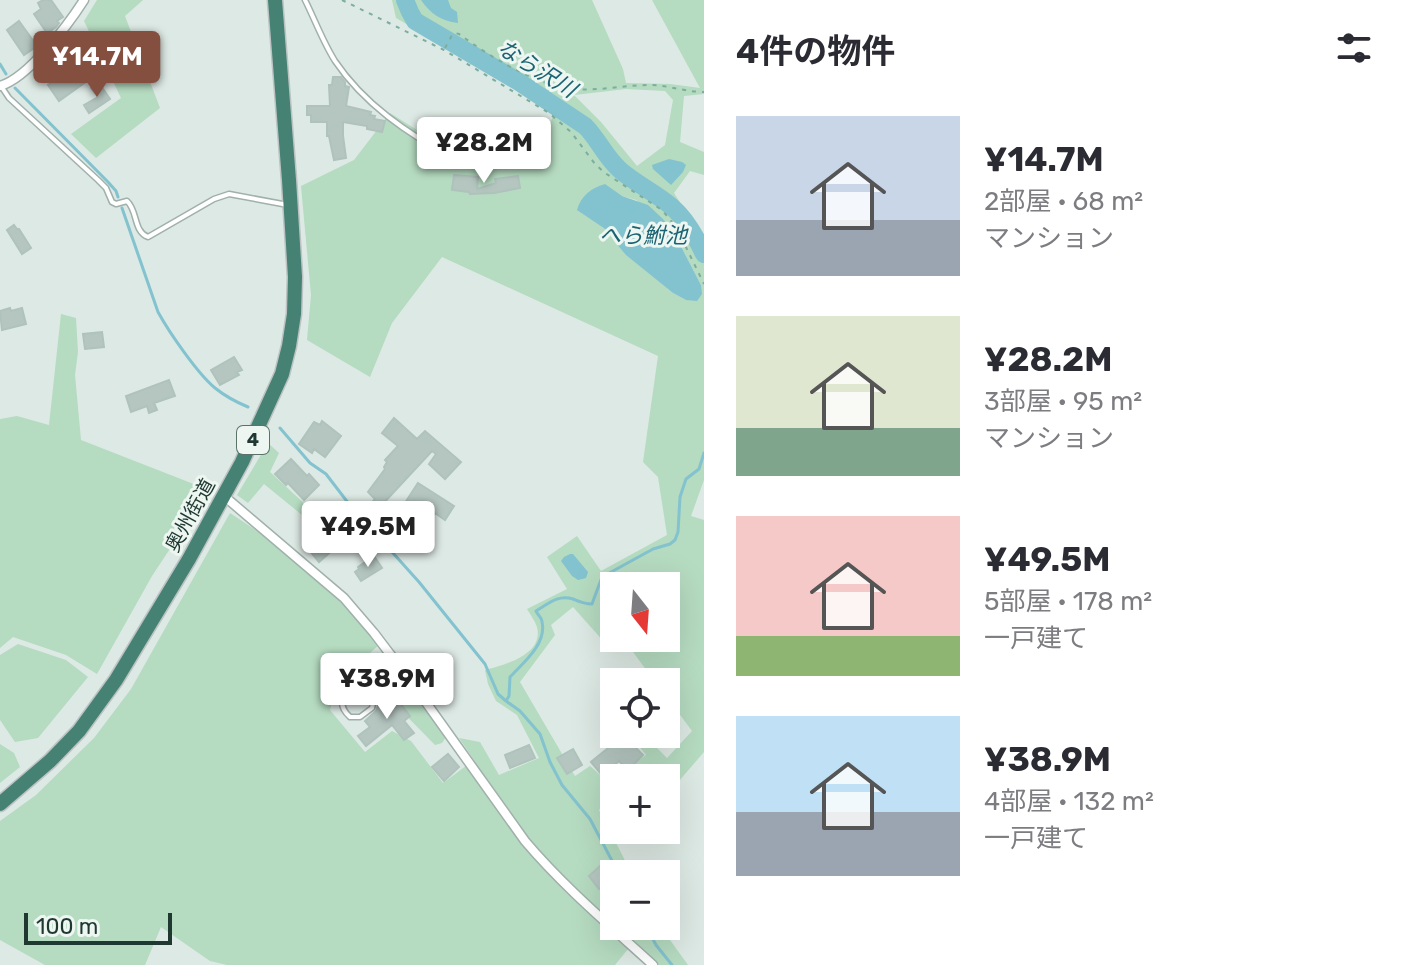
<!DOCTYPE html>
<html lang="ja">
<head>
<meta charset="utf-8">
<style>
	body { margin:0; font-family:Rubik,"Noto Sans JP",sans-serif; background:#f7f7f7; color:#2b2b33; height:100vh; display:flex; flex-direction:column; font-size:30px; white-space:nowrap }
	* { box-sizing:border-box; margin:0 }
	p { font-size:26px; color:#7c7c81 }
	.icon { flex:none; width:44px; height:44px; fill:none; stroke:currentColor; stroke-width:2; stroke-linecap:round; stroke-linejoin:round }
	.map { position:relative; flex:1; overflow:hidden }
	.details { display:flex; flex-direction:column; background:#fff; width:704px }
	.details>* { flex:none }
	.needle { width:52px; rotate:163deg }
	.controls { position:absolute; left:600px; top:572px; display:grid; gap:16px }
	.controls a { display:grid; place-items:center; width:80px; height:80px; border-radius:0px; background:#fff; box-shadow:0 8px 32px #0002; font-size:40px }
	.scale { position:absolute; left:24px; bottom:20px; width:148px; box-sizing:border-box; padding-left:8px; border:4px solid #1f3832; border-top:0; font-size:22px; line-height:28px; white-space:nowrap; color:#1f3832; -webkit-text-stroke:6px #edf6f1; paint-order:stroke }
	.price { position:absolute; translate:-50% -68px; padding:0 18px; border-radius:8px; background:#fff; color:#222; font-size:26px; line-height:52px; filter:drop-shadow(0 2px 4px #0008) }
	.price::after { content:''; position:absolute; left:50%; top:48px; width:24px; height:18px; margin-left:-12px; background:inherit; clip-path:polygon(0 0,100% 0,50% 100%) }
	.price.active { background:#854f40; color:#fff }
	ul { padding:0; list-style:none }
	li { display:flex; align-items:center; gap:24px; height:200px; padding:0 32px }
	li span { display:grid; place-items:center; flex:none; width:224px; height:160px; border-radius:0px; color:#555 }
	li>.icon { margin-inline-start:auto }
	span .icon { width:96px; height:96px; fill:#fffc; stroke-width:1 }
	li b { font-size:34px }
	h2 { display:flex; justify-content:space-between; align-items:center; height:96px; padding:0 32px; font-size:34px }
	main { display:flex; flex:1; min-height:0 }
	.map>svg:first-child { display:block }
	.green { fill:#b5dbc0; fill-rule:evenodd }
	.water { fill:#83c2cf }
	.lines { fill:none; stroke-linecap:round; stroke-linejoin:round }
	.stream { stroke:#83c2cf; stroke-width:3 }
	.river { stroke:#83c2cf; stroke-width:18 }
	.building { fill:#b5c6c0; stroke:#afc2bb; stroke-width:2 }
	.service-casing { stroke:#a0b0ab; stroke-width:7 }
	.minor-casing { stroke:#a0b0ab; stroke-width:11 }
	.trunk-casing { stroke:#bcc3c2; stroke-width:17 }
	.path { stroke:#7dad9f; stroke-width:2; stroke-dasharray:4 6; stroke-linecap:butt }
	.service { stroke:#fff; stroke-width:4 }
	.minor { stroke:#fff; stroke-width:8 }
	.trunk { stroke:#468274; stroke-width:14 }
	.labels { text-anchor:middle; stroke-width:6; stroke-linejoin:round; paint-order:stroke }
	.shield { fill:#edf6f1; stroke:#5d716b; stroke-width:2 }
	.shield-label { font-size:18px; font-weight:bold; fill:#1f3832 }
	.street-label { font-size:20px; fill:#1f3832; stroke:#edf6f1 }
	.water-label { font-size:22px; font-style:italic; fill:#1a6373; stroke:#edf6f1 }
</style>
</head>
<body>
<main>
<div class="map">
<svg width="704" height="965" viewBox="0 0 704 965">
	<rect width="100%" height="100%" fill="#dde9e4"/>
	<!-- green -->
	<path class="green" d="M97,0h46l-18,16 35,92 -64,50 -25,-24 50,-36 -37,-77z
		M392,0h200l31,69 3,14 44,1 30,4 -48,-88h52v94l-20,2 -4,46 24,10v23l-14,-4 -16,22 30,47v240l-13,36 13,4v232l-38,44v-18h-52v24l-6,-4 -9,12 33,64h-18v52h46l28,39h-29l-26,-22 -18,22h-388l-17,-4 -49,-34 -16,38h-100l-45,-25v-119l36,-26 58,-57 37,-49 99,-176 51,34 71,64 27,34 -42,37 -7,28 35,42 27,-21 19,10 32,42 31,-23 -15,-22 21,4 19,33 40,-17 -22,-43 -21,-14 -8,-17 -3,-14c19,-5 59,-15 52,-43 -2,-6 -7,-13 -10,-18l40,-20 -20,-32 30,-21 24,35 66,-36 -9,-58 -15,-15 15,-106 -216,-99 -50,66 -22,54 -63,-37 4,-45 -10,-109 53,-26 36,-47 27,17 76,10 32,25 17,-22 12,-29 -12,-11 -146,-85zM626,89l39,2 8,9 -8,45 -28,21 -36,-44 -27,-27zM622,196l14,4 37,31 28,54 -4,15h-11l-13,-7 -48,-40 -14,-20 -33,-23zM614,586h52v52h-52zM573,607l32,36 28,9 22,30h11v14l26,35 -25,27 -21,-21 -7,9 7,9 -39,26 -17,-15 -15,10 -55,-94 35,-47 -4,-10z
		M61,314l15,4 2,34 -3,23 6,65 128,50 -57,86 -55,98 -31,-19 -53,-18 -13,11v-229l17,-3 32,9z
		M268,443l11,10 -9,19 36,33 -4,10 -38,-31 -16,19 -11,-8z
		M18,644l48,16 22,17 -50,61 -23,4 -15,-22v-65z
		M393,665l31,39 22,33 -4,6 -7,2 -53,-54 3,-22z
		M0,744l14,9 6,14 -20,16z"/>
	<!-- water -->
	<path class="water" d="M421,0h27l3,8 6,4 1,11c-17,-2 -27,-9 -37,-23z
		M669,159l13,3 4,3 -3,7 -12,13 -18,-16 -1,-4z
		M605,184l17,12 26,9 15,14 10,12 28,54 1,9 -5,7 -11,-1 -13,-7 -47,-38 -11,-13 -4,-9 -34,-23c4,-14 14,-22 28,-26z
		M570,554h3l15,18 -2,6 -8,2 -6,-4 -11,-15 3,-4z"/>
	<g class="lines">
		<!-- stream -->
		<path class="stream" d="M0,64l6,10
			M15,88l93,94 8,9 2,6
			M122,208l36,104c11,20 39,61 57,76 10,8 21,14 33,19
			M280,428l30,35 16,11 23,30 70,78 66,82 13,30 8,7
			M619,874l-29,-55 -28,-34 -12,-23 -10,-28 -20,-23 -14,-10 3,-5 1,-19c13,-14 37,-33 32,-55 0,-4 -4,-7 -6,-11 12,-7 22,-17 37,-12 7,3 11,5 19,5l10,-27 51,-28 17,-5 5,-4 3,-8 2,-35 6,-18 13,-10 5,-16
			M646,926l10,19 16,20"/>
		<!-- river -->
		<path class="river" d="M405,0l5,12 5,9 104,61 66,44c14,14 20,31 35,44 16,14 36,23 52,37 14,12 24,30 32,47"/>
	</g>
	<!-- building -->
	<path class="building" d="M43,0h8l12,17 -6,4 2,2 -3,4 -9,6 -13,-19 7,-5 -3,-6z
		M19,21l18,25 -13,9 -17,-25z
		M76,65l11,16 -28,20 -11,-16z
		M333,77h8l4,5v4l4,1 -3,19 25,6 -1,3 5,1 -1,3 11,2 -3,11 -15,-3v-3l-24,-4v14l3,22 -12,2 -5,-24h-2v-14h-16v-7h-4v-9h23l-1,-21h3z
		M99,83l11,16 -21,14 -5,-8 14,-8 -7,-9z
		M530,141l10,8 -11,15 -10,-8z
		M454,175l24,2 -1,12 19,-6 -1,-4 23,-3 2,12 -26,5 -24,1 -1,-2 -17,-2z
		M14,225l3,4h2l12,19 -9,6 -15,-24z
		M10,308l1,3 11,-3 4,16 -24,6 -2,-19z
		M102,332l2,15 -19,2 -2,-15z
		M234,357l8,13 -5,2 2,3 -19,10 -9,-15z
		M169,380l6,16 -21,7 3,7 -8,3 -2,-7 -16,6 -5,-16z
		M394,418l23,21 8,-8 36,31 -16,17 -16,-15 7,-10 -4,-3 -53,57 16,16 -11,10 -14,-13 4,-4 -8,-8 9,-10 -7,-7 17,-23 -1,-2 3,-5 -2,-2 13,-14 -16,-13z
		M322,421l19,15 -16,21 -11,-8 -2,4 -13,-9 15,-22 6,3z
		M291,459l16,17 2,-2 10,11 -15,15 -16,-17 -2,2 -11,-11z
		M418,483l36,23 -9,14 -10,-7 -10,19h-2l-4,8 -18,-9 12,-23 -8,-5z
		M325,538l9,11 -15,13 -9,-11z
		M374,556l8,12 -21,13 -6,-9 4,-3 -1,-2z
		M393,694l17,22 -6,5 10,12 -10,7 -12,-15 -26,21 -8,-10 12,-9 -5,-6 11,-10 2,-5z
		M613,734h19l7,8 -5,4 9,9 -15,15 -9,-9 -17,14 -11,-13 27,-22z
		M529,745l6,13 -25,10 -5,-13z
		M573,749l9,16 -15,9 -10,-16z
		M448,754l11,13 -15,14 -12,-14z
		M600,866l7,9 -5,4 4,4 -7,6 -10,-13z"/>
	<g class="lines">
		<defs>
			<path id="service" d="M305,0c10,20 18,42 30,61 29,43 73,73 118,97
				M1,86l8,12 89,82 8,8 6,14 4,2 11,-3c11,10 6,30 21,36l66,-38 15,-5 59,11
				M383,660l-11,48 -12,9h-10c-25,-22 16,-43 33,-57l6,-4"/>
			<path id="minor" d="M0,86c28,-8 68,-61 84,-86
				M224,496l120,102 30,35 41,54 110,154c38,45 84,84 128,124"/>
			<path id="trunk" d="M0,804l50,-43 29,-30 37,-51 73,-121 53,-97 40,-88 7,-28 5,-32 1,-37 -6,-97 -14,-180"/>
		</defs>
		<!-- service casing -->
		<use href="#service" class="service-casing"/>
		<!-- minor casing -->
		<use href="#minor" class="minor-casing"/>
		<!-- trunk casing -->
		<use href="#trunk" class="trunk-casing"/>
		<!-- path -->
		<path class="path" d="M342,0l102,50 105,63 22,19 24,32 10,9 57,37 10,12 10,17 22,45
			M445,48l7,-13 3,-2 4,1c30,22 79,53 116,55 25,2 50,-4 74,-4 19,0 36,7 55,7"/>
		<!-- service -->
		<use href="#service" class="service"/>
		<!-- minor -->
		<use href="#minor" class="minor"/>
		<!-- trunk -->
		<use href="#trunk" class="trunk"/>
	</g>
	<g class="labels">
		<!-- shield labels -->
		<rect class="shield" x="237" y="426" width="32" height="28" rx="6"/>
		<g class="shield-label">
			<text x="253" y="446">4</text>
		</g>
		<!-- street labels -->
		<g class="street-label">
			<text transform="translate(190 515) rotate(-61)" y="7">奥州街道</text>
		</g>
		<!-- water labels -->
		<g class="water-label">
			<text transform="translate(537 68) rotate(32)" y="8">なら沢川</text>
			<text x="643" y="243">へら鮒池</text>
		</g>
	</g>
</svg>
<div class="controls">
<a><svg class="needle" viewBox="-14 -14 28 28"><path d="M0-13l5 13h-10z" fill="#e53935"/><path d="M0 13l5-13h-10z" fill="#7c7c81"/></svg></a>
<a><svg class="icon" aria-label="locate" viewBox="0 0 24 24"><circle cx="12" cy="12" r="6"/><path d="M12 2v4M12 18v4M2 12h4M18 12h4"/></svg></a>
<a>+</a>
<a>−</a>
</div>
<div class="scale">100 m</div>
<b class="price active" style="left:97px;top:99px">¥14.7M</b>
<b class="price" style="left:484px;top:185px">¥28.2M</b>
<b class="price" style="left:368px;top:569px">¥49.5M</b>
<b class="price" style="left:387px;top:721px">¥38.9M</b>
</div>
<section class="details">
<h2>4件の物件<svg class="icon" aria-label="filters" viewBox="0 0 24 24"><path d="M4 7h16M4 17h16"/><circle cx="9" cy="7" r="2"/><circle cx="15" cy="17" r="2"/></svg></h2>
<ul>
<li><span style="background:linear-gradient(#c9d6e8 65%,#9aa5b1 0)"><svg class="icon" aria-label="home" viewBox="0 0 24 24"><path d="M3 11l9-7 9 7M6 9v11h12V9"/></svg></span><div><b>¥14.7M</b><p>2部屋 · 68 m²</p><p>マンション</p></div></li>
<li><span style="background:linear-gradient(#dfe7d0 70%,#7fa58c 0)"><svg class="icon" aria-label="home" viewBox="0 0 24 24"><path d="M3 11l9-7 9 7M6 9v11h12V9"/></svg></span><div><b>¥28.2M</b><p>3部屋 · 95 m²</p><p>マンション</p></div></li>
<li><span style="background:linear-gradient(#f6c9c9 75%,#8fb573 0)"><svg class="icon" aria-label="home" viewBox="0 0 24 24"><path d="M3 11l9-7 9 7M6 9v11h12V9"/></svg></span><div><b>¥49.5M</b><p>5部屋 · 178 m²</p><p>一戸建て</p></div></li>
<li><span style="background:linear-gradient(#bfe0f5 60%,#9aa5b1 0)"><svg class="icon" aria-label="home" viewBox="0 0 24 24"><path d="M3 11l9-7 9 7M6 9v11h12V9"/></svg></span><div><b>¥38.9M</b><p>4部屋 · 132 m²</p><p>一戸建て</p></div></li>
</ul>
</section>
</main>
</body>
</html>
